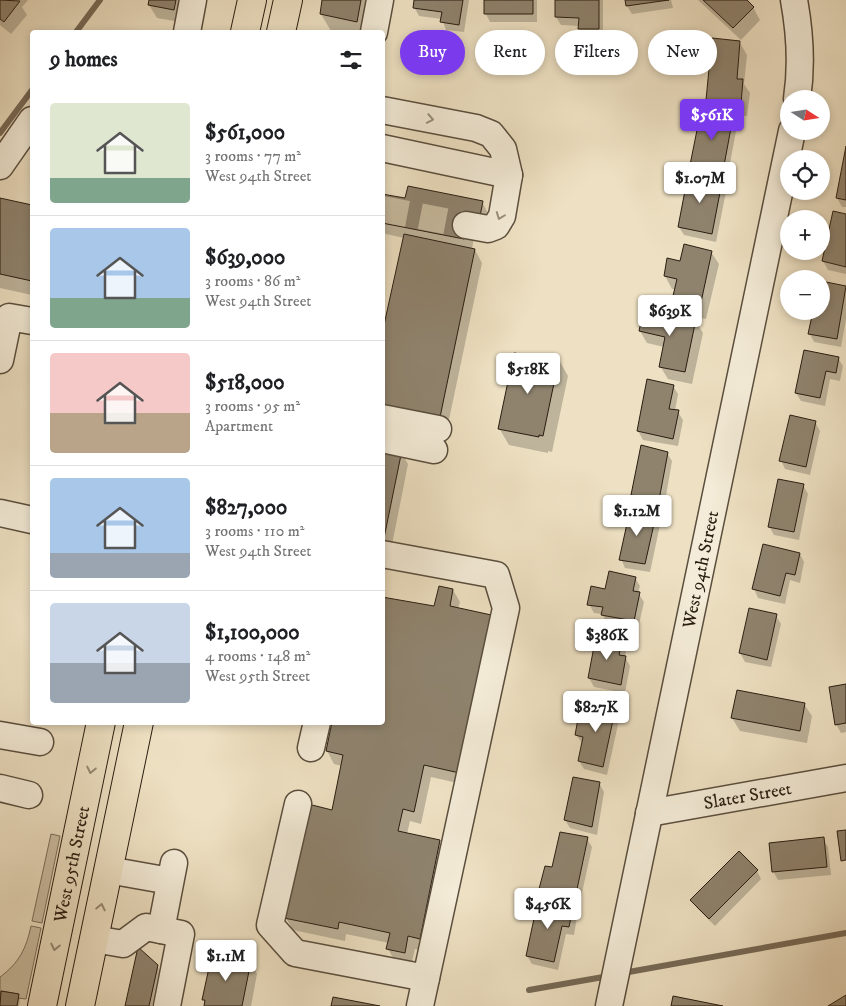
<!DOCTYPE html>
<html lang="en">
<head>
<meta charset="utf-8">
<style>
	body { margin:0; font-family:"IM FELL DW Pica",serif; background:#f6f6f6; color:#202124; height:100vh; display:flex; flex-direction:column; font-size:19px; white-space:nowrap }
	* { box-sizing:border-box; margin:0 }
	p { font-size:16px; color:#757577 }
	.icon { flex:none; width:28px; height:28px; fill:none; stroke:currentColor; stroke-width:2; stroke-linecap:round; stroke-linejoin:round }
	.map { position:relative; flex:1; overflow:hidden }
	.side { position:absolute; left:30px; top:30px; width:355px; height:695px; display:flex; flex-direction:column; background:#fff; border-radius:5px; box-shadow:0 2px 8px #0003 }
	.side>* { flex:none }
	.guide { position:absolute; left:400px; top:30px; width:370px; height:45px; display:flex; gap:10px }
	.needle { width:32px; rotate:102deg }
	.controls { position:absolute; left:780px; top:90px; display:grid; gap:10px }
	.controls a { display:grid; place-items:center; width:50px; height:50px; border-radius:50%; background:#fff; box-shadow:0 2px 8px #0003; font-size:25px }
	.price { position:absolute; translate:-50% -42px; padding:0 11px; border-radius:5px; background:#fff; color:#222; font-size:16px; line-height:32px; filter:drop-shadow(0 1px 2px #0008) }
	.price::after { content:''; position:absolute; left:50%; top:30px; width:15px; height:11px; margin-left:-8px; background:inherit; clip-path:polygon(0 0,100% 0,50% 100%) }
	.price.on { background:#7c3aed; color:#fff }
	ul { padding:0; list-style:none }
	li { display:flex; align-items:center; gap:15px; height:125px; padding:0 20px }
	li+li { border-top:1px solid #e0e0e0 }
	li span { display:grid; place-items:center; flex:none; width:140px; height:100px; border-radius:5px; color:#555 }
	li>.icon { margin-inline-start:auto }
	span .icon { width:60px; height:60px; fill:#fffc; stroke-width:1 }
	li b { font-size:21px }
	h2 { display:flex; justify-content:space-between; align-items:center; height:60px; padding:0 20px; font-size:21px }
	.tag { padding:0 18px; border-radius:22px; background:#fff; box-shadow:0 2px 8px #0003; font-size:18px; line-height:45px }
	.tag.on { background:#7c3aed; color:#fff }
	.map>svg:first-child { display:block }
	.green { fill:#cdc0a5; stroke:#7b6e5b }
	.shadow { fill:#0003 }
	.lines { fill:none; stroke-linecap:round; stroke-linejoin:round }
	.stream { stroke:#776a57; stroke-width:6 }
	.building { fill:#8f836e; stroke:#291d11 }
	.minor-tunnel { stroke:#c7ba9f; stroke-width:26; stroke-dasharray:26 13; stroke-linecap:butt }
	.minor-casing { stroke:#5a4e3e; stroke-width:29 }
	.major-casing { stroke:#291d11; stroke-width:30 }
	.minor { stroke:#f4ecd8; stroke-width:26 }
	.major { stroke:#eee1c3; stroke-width:28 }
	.oneway { stroke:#998f7e }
	.oneway2 { stroke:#958973 }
	.labels { text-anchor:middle; stroke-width:4.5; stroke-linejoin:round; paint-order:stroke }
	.street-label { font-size:18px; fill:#291d11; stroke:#f4ecd8 }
</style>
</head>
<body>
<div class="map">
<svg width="846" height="1006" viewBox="0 0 846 1006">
	<rect width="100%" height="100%" fill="#eee1c3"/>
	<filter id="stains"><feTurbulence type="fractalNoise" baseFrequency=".004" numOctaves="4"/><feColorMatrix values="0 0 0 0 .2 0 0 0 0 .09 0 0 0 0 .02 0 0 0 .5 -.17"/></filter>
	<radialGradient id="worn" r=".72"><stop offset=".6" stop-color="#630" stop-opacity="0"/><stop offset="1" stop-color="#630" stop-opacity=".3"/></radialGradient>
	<!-- green -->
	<path class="green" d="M51,834l9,2 -18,87 -10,-2z
		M31,926l10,2 -15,71 -8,-1v-4l-17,-3 -1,5v-19c19,-14 26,-28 31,-51z"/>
	<!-- shadow -->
	<path class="shadow" d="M0,0h28l-6,7 5,8 -16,19 -11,-9z
		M150,0h35l-5,22 -23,-4 -8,-13z
		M324,0h49l-6,32h-28l-8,-1 -10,-17z
		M415,0h54l-5,32 -18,-2 -4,-11 -23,-3 -5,-9z
		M486,0h51v22h-47l-4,-8z
		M556,0h47v37h-19l-4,-8v-3l-19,-1 -5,-8z
		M627,0h44l2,8 -41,6 -5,-8z
		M698,0h47l8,7 7,13 -19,20z
		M740,43l7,12 -3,29 6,9 -3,23 -27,-3v2l13,3 4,8 -10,53 -31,-6 -5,-8 25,-51 -9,-14z
		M846,153v54h-4l-5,-9z
		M721,183l5,9 -10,50 -32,-7 -5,-8z
		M382,195l24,5 76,2 7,13 -14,17 -3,17 3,1 7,13 -36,171 -64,-12 22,-184 -22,-5z
		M0,199l32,7v89l-32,-7z
		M846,216v58l-18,-4 -5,-9z
		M711,252l8,12 -13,55 -26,-6 -7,-13 2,-11h-3l-7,-13 16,-14z
		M846,287v32l-5,28 -27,-5 -4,-8 11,-23z
		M695,320l8,13 -11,51 -24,-5 -8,-13 4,-19 -17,-4 -7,-12z
		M838,358l5,8 -3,15 -10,-2 -5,27 -24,-5 -5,-8z
		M559,360l9,16 -16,76 -4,-1v2l-39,-8 -10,-17 51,-67z
		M673,386l5,8 -3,17 3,1 5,8 -5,26 -35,-6 -5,-9z
		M815,422l5,9 -10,44 -25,-6 -4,-9z
		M382,448l19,4 7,12 -17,86 -9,-1z
		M667,453l5,8 -8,47 -27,-5 -5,-8z
		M803,485l5,9 -9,46 -25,-5 -5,-9z
		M655,516l5,9 -10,47 -25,-4 -4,-9z
		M800,554l4,8 -4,21 -10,-3 -5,24 -27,-6 -4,-9z
		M635,578l5,8 -2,7 6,9 -6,27 -31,-6 -5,-9 -8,-1 -5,-9 17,-13z
		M453,590l7,12 -2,7 13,177 -40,-9 -10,47 -11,-3 -3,13 32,7 8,13 -20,97 -12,-2 -4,16 -16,-4 -7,-12 1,-6 -43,-9 -1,7 -52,-11 -7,-12 47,-107 9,-45 -8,-2 -7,-13 55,-29 53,-115z
		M776,616l5,8 -10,43 -26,-5 -5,-9z
		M621,642l5,9 -1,6 5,9 -5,27 -31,-6 -5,-9z
		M846,685v47l-5,1 -5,-9z
		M804,704l8,12 -5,27 -67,-12 -8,-13z
		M616,707l4,8 -13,60 -23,-6 -5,-8 4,-17 -7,-9 11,-12z
		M599,783l5,9 -7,43 -27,-7 -5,-8z
		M587,839l5,8 -12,55 -6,-1 -1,-2 -13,-2 -1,3 -13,-2 -5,-9 12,-21z
		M823,839l5,8 3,28 -53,5 -5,-9z
		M757,871l4,8 -46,47 -18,-18 -5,-8z
		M573,908l4,9 -3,18 -8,-1 -8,36 -26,-6 -5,-8z
		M250,962l7,12 -6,32h-46l-1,-7z
		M157,966l2,4 -7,36h-26z
		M2,992l16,4 2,3 -1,7h-19z"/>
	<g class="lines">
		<!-- stream -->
		<path class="stream" d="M76,32l24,-32
			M0,133l32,-43
			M623,973l223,-40
			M529,990l80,-14"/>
	</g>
	<!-- building -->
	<path class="building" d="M0,0l20,1 -16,21 -4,-3z
		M149,0h27l-2,10 -26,-5z
		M322,0h39l-4,22 -37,-8z
		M414,0h49l-4,25 -19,-3 2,-10 -29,-4z
		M484,0h49v14h-49z
		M555,0h44v29h-21l1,-11 -24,-1z
		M625,0h44l-43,6z
		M703,0h44l7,7 -21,21z
		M712,38l28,3 -3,38h6l-2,25 -35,-4z
		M701,110l32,7 -10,54 -33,-6z
		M846,146v54l-10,-2z
		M688,175l34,7 -10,52 -34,-7z
		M408,186l75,15 -4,20 -11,-2 -4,20 -82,-16v-29l23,4z
		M0,198l32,7v76l-32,-7z
		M833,211l13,3v53l-24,-6z
		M404,234l71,15 -36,173 -57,-10v-78z
		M684,244l28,7 -12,56 -28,-7 5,-21 -13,-3 3,-18 13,3z
		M821,281l25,5 -9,53 -29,-5 5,-23h8z
		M644,308l52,11 -11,53 -26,-5 6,-30 -26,-6z
		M804,350l35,7 -3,16 -10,-2 -6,27 -25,-5z
		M514,353l35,6 2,-2 8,2 -16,77 -4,-1v2l-41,-8z
		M647,379l27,6 -5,24 10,1 -6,29 -36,-8z
		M790,415l26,6 -10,46 -27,-6z
		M641,445l27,7 -9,48 -28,-5z
		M382,447l20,3 -18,88h-2z
		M778,479l26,5 -10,48 -26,-5z
		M630,510l26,5 -11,49 -26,-4z
		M763,544l37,9 -5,22 -9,-2 -6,23 -28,-7z
		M609,571l27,6 -3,14 7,1 -6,29 -33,-6 2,-8 -16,-2 4,-19 14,3z
		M439,586l14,3 -3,17 46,10 -32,158 -40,-9 -10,47 -11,-3 -5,22 42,9 -20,99 -12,-3 -3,17 -19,-4 4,-16 -51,-11 -1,7 -54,-11 24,-114 24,6 11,-55 -17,-4 6,-29h50v-125l52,9z
		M749,608l28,6 -10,46 -28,-7z
		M596,636l26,5 -3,14 7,1 -5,29 -33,-7z
		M846,684v39l-11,2 -6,-38z
		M737,690l68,13 -5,28 -69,-13z
		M591,700l25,6 -13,61 -25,-6 5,-24 -8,-2 3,-16 8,2z
		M573,777l27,5 -8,45 -28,-7z
		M846,830v30l-5,1 -4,-30z
		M560,832l28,5 -12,57 -8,-1v-2l-12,-1 -2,3 -15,-4 6,-23 7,1z
		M824,837l3,30 -55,5 -3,-29z
		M739,851l19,19 -49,49 -19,-19z
		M538,900l35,7 -4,20 -7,-1 -8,36 -28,-6z
		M138,947l20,18 -9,41h-24z
		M215,953l36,8 -9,45h-38l1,-6h-3l8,-37 3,1z
		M1,991l18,3 -2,12h-17z
		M846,995v11h-18z
		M673,996l50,10h-52z
		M333,997l47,9h-49z"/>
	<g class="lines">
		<!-- minor-tunnel -->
		<path class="minor-tunnel" d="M382,209l84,16"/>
		<defs>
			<g id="minor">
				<path d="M794,0c6,33 8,66 3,99"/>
				<path d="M187,32l6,-32"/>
				<path d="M374,32l6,-32"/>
				<path d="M382,110l94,18 15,6 12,15 6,26 -7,41 -6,10 -8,3 -22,-4"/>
				<path d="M382,148l127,27"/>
				<path d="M0,166l32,-46"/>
				<path d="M0,360l9,-43 23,4"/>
				<path d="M382,418l56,11"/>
				<path d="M382,439l52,11"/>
				<path d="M0,513l32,7"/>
				<path d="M382,554l114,21 10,33 -86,398"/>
				<path d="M0,735l40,7"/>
				<path d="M311,748l6,-26"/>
				<path d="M0,788l29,7"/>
				<path d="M298,804l-28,121 25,28 131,25"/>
				<path id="s1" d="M649,813l197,-35"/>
				<path d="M108,870l62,11"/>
				<path d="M161,930l13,-67"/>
				<path d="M94,939l29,5 23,-17 35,7 -14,72"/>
				<path id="s2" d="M609,1006l183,-875"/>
			</g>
			<g id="major">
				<path d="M245,32l7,-32"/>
				<path d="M281,32l7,-32"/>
				<path id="s3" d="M42,1006l59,-284"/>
				<path d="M80,1006l59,-284"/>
			</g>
		</defs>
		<!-- minor casing -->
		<use href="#minor" class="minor-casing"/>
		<!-- major casing -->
		<use href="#major" class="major-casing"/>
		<!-- minor -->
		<use href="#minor" class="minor"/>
		<!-- major -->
		<use href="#major" class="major"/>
	</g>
	<!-- one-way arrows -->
	<defs><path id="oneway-chevron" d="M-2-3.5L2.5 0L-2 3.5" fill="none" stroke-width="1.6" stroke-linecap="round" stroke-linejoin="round" transform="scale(1.25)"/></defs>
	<g class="oneway">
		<use href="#oneway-chevron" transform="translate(430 119) rotate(11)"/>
		<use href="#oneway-chevron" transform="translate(500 216) rotate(111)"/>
	</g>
	<g class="oneway2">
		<use href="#oneway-chevron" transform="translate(91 770) rotate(102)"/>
		<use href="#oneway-chevron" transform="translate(101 907) rotate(-78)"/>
		<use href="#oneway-chevron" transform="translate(55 947) rotate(102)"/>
	</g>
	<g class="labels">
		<!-- street labels -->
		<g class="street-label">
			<text dy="6" stroke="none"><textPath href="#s2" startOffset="446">West 94th Street</textPath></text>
			<text dy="6" stroke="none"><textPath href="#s1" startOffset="100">Slater Street</textPath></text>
			<text dy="6" stroke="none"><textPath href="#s3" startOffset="145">West 95th Street</textPath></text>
		</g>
	</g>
	<rect width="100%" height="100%" filter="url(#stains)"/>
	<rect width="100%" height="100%" fill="url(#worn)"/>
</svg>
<div class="controls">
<a><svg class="needle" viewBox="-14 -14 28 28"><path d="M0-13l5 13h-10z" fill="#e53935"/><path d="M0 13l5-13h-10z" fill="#757577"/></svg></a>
<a><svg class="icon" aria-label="locate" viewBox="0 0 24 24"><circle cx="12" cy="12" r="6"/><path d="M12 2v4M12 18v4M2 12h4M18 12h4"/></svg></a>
<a>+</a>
<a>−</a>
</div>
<b class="price on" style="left:712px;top:141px">$561K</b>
<b class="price" style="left:700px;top:204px">$1.07M</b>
<b class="price" style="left:670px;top:337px">$639K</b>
<b class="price" style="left:528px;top:395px">$518K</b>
<b class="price" style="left:637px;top:537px">$1.12M</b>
<b class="price" style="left:607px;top:661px">$386K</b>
<b class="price" style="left:596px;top:733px">$827K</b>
<b class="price" style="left:548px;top:930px">$456K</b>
<b class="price" style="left:226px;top:982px">$1.1M</b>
<div class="guide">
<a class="tag on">Buy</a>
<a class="tag">Rent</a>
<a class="tag">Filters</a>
<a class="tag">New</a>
</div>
<section class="side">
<h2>9 homes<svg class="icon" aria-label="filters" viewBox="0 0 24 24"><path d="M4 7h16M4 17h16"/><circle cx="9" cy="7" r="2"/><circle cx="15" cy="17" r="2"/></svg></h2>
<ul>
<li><span style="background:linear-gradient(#dfe7d0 75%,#7fa58c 0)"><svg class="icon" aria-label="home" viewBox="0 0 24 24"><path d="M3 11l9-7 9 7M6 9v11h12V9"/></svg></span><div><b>$561,000</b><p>3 rooms · 77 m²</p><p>West 94th Street</p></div></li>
<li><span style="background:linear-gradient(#a9c7e8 70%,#7fa58c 0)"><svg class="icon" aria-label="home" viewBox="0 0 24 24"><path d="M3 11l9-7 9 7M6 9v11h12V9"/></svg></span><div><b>$639,000</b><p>3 rooms · 86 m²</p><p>West 94th Street</p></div></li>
<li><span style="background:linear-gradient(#f6c9c9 60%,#b9a48a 0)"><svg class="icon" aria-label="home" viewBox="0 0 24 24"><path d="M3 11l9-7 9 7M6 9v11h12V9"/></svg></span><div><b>$518,000</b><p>3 rooms · 95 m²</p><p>Apartment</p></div></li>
<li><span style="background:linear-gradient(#a9c7e8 75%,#9aa5b1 0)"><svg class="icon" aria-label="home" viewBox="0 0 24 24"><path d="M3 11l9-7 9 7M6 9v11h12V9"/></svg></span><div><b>$827,000</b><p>3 rooms · 110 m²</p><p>West 94th Street</p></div></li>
<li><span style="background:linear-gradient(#c9d6e8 60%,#9aa5b1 0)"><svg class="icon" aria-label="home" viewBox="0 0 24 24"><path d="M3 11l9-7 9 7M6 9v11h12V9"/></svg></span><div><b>$1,100,000</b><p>4 rooms · 148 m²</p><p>West 95th Street</p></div></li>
</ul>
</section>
</div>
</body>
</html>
